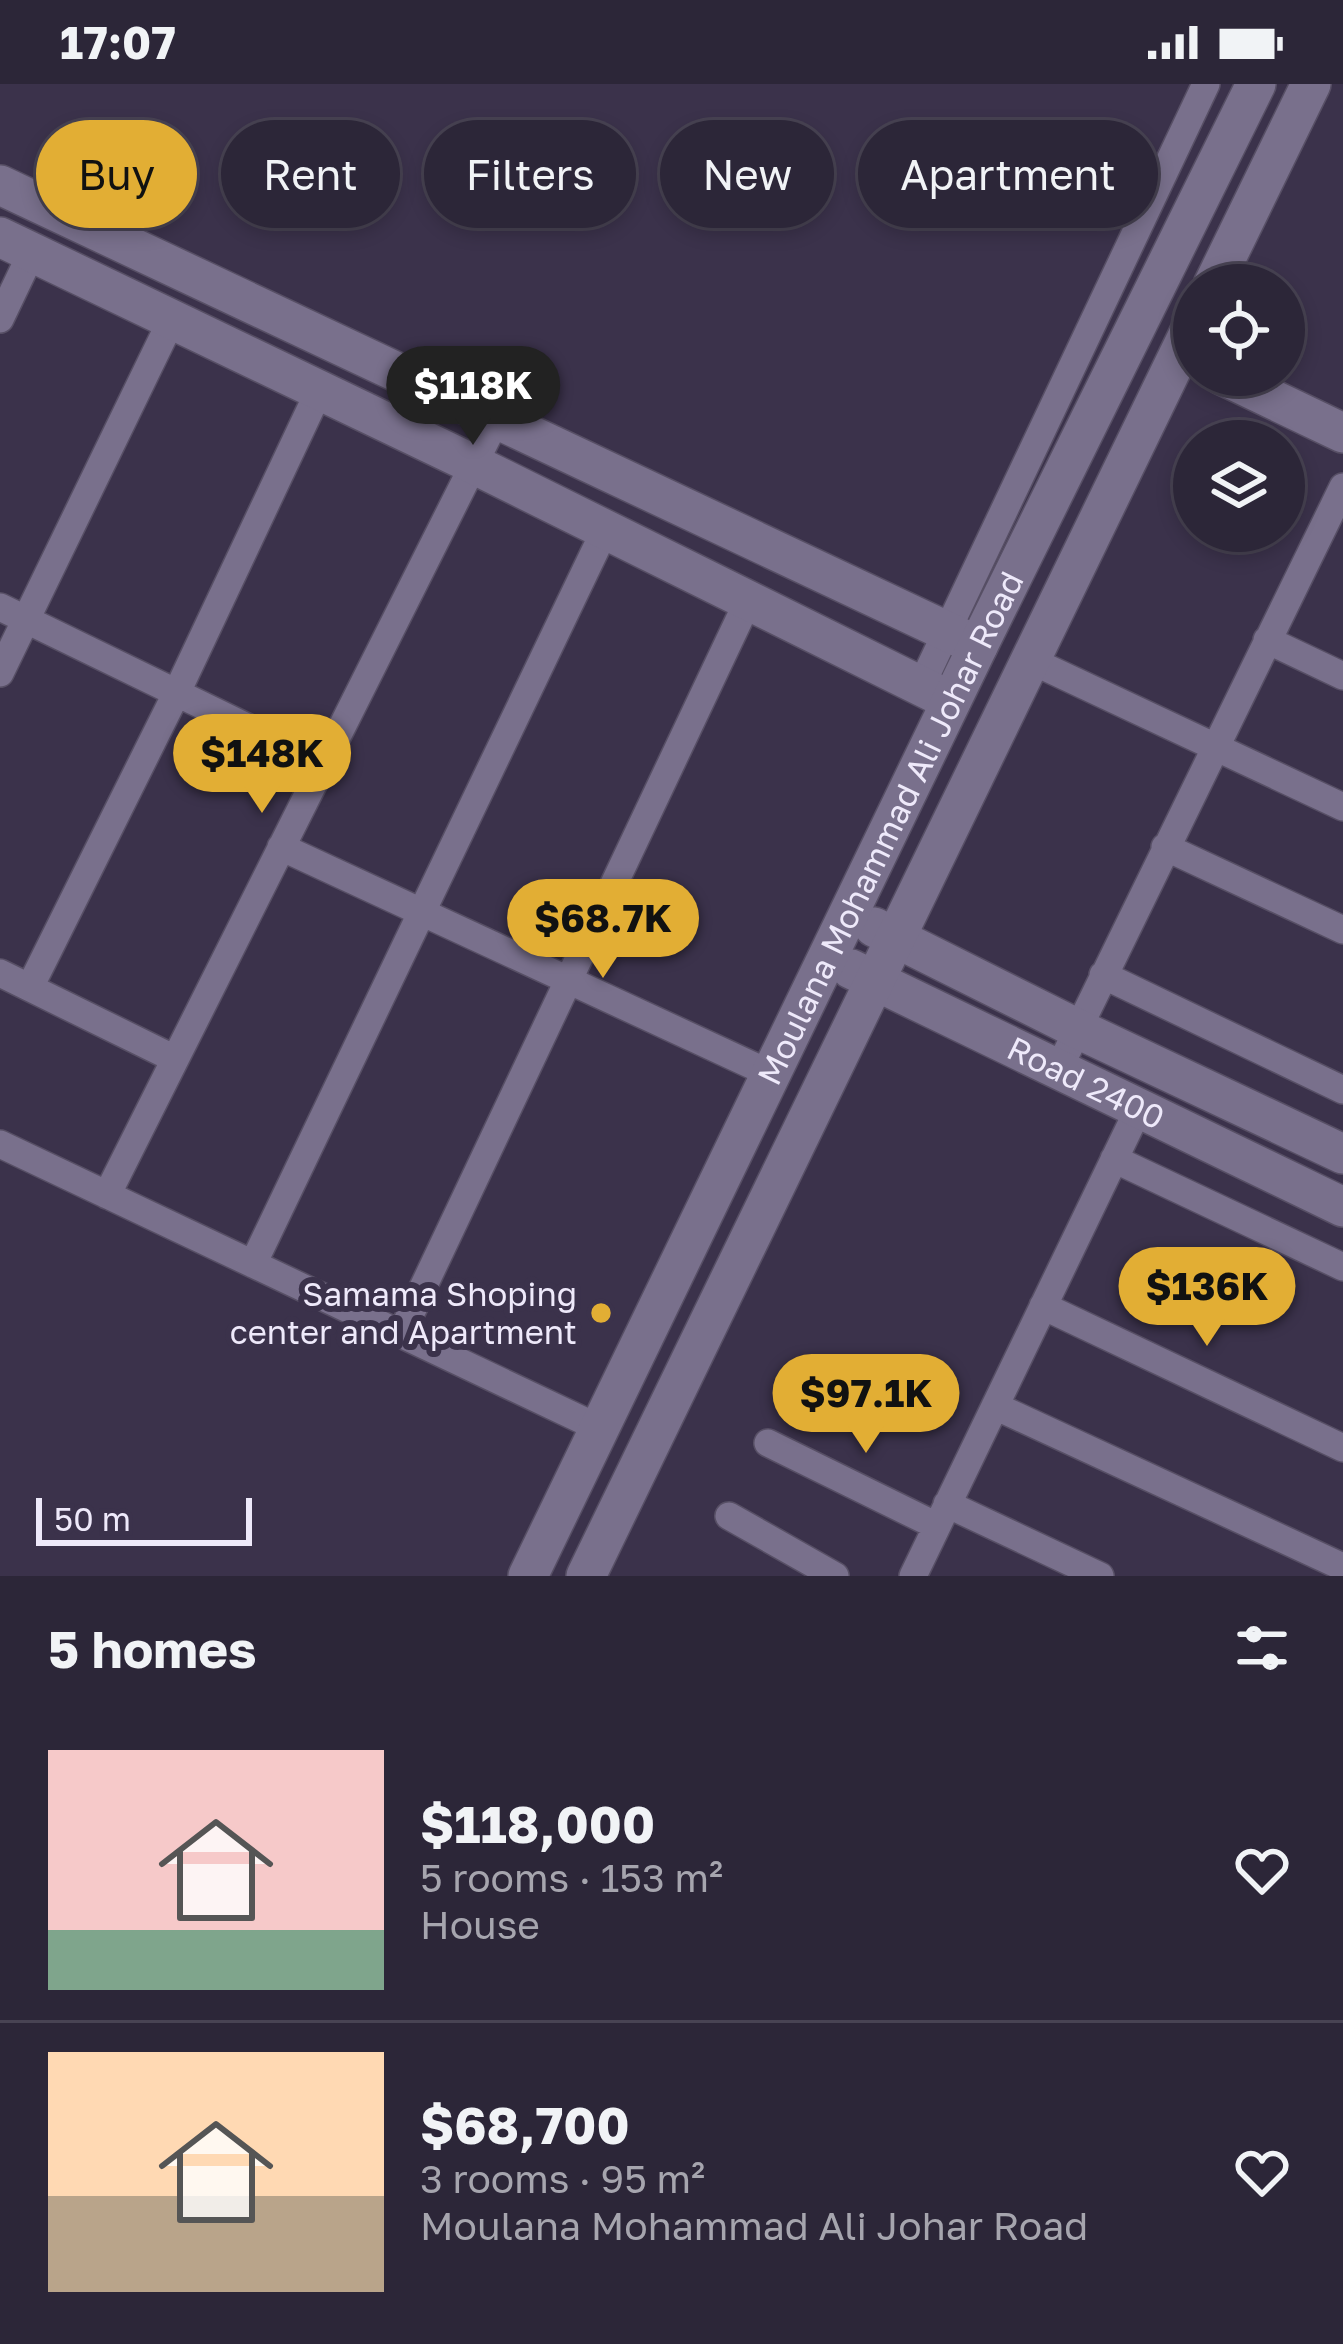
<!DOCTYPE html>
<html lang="en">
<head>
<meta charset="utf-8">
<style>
	body { margin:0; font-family:"Golos Text",sans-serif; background:#342e40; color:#f1f3f6; height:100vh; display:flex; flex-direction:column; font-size:45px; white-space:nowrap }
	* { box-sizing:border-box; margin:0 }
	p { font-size:39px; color:#a6a5ae }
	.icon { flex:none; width:66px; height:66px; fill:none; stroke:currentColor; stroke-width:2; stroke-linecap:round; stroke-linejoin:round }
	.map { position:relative; height:1492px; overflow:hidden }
	.side { display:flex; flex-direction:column; background:#2c2638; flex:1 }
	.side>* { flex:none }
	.top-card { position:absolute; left:36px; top:36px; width:1272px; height:108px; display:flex; gap:24px }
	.fabs { position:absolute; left:1173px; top:180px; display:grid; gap:24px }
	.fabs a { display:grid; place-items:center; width:132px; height:132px; border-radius:50%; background:#2c2638; box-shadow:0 6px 18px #0003,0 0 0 3px #484353; font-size:60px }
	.scale { position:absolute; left:36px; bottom:30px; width:216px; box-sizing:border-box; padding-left:12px; border:6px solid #eee9fa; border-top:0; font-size:33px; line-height:42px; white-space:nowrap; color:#eee9fa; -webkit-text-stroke:9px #3b324b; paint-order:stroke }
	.price { position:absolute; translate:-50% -102px; padding:0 27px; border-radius:42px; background:#e2ae34; color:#111; font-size:39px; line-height:78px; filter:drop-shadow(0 3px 6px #0008) }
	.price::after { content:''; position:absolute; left:50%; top:72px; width:36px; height:27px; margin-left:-18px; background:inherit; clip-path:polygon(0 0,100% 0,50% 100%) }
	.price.selected { background:#222; color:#fff }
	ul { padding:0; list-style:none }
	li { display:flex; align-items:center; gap:36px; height:300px; padding:0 48px }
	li+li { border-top:3px solid #484353 }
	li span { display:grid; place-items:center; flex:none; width:336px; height:240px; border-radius:0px; color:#555 }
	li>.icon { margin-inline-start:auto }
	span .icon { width:144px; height:144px; fill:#fffc; stroke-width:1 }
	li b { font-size:51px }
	h2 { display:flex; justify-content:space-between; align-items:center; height:144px; padding:0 48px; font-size:51px }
	.pill { padding:0 42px; border-radius:54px; background:#2c2638; box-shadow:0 6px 18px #0003,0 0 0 3px #484353; font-size:42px; line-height:108px }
	.pill.selected { background:#e2ae34; color:#111 }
	.status { display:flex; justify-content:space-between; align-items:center; height:84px; padding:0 60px; background:#2c2638; direction:ltr }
	.status svg { height:33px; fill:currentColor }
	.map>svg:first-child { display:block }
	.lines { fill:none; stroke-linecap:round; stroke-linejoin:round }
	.street-casing { stroke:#574f65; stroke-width:30 }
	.secondary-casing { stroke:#574f65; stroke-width:42 }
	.street { stroke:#79708c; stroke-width:27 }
	.secondary { stroke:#79708c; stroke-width:39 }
	.poi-dot { fill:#e2ae34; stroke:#3b324b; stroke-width:4.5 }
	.labels { text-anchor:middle; stroke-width:12; stroke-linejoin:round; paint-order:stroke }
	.street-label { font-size:33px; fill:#eee9fa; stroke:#3b324b }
	.poi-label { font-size:33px; fill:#eee9fa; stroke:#3b324b; text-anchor:end }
</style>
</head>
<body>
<div class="status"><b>17:07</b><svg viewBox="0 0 49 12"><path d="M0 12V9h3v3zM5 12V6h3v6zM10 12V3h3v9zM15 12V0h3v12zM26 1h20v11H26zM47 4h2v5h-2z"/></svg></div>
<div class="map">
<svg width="1343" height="1492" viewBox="0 0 1343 1492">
	<rect width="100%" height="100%" fill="#3b324b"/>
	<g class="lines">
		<defs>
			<path id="street" d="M0,235l32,-67
				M0,523l323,157
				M1267,556l76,36
				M1030,576l313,147
				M0,589l172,-354
				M921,602l285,-602
				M281,763l490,227
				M1165,763l178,83
				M0,889l175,86
				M1103,891l240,115
				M30,903l147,-295 142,-301
				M1058,986l285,-583
				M0,1060l599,284
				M1114,1075l229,108
				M107,1111l390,-777
				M253,1180l352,-734
				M1043,1222l300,142
				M401,1250l347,-733
				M995,1322l348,161
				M768,1359l169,83
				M947,1420l153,72
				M729,1432l106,60
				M913,1492l226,-468"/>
			<g id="secondary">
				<path d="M0,101l978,461"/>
				<path d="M0,153l473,227 478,237"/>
				<path d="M1213,201l98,-201"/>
				<path d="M1222,291l121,58"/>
				<path d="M874,843l204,102 265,125"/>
				<path id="s1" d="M851,885l492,238"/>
				<path id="s2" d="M528,1492l450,-930 278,-562"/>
				<path d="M586,1492l608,-1253"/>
			</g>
		</defs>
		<!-- street casing -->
		<use href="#street" class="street-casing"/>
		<!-- secondary casing -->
		<use href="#secondary" class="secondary-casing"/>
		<!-- street -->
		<use href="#street" class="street"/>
		<!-- secondary -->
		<use href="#secondary" class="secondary"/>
	</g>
	<!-- markers -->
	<circle class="poi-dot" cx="601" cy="1229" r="12"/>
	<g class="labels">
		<!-- street labels -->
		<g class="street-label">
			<text dy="12" stroke="none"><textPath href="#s2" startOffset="831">Moulana Mohammad Ali Johar Road</textPath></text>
			<text dy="12" stroke="none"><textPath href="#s1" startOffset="261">Road 2400</textPath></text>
		</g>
		<!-- poi labels -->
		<g class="poi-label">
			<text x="577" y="1222">Samama Shoping<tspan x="577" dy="38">center and Apartment</tspan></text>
		</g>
	</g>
</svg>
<div class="fabs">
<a><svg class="icon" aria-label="locate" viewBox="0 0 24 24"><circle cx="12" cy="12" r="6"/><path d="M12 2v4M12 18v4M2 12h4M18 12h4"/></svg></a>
<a><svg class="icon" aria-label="layers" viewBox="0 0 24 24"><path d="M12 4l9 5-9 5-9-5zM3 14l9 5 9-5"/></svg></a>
</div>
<div class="scale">50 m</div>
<b class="price selected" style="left:473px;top:364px">$118K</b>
<b class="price" style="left:262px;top:732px">$148K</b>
<b class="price" style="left:603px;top:897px">$68.7K</b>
<b class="price" style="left:1207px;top:1265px">$136K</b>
<b class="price" style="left:866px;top:1372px">$97.1K</b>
<div class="top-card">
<a class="pill selected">Buy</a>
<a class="pill">Rent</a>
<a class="pill">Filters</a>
<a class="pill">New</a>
<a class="pill">Apartment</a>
</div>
</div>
<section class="side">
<h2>5 homes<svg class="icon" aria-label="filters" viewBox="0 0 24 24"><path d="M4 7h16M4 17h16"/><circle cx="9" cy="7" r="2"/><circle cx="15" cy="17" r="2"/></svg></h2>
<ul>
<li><span style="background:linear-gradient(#f6c9c9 75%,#7fa58c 0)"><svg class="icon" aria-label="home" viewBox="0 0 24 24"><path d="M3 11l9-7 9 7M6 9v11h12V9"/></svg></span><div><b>$118,000</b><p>5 rooms · 153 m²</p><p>House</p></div><svg class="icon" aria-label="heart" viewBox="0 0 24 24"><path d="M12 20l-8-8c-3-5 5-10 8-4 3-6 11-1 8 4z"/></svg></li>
<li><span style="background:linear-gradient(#ffd9b3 60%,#b9a48a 0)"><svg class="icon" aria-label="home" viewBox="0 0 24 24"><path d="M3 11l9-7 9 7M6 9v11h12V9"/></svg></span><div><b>$68,700</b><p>3 rooms · 95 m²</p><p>Moulana Mohammad Ali Johar Road</p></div><svg class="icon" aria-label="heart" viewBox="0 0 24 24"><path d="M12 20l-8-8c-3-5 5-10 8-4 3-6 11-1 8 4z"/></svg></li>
</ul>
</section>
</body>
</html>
